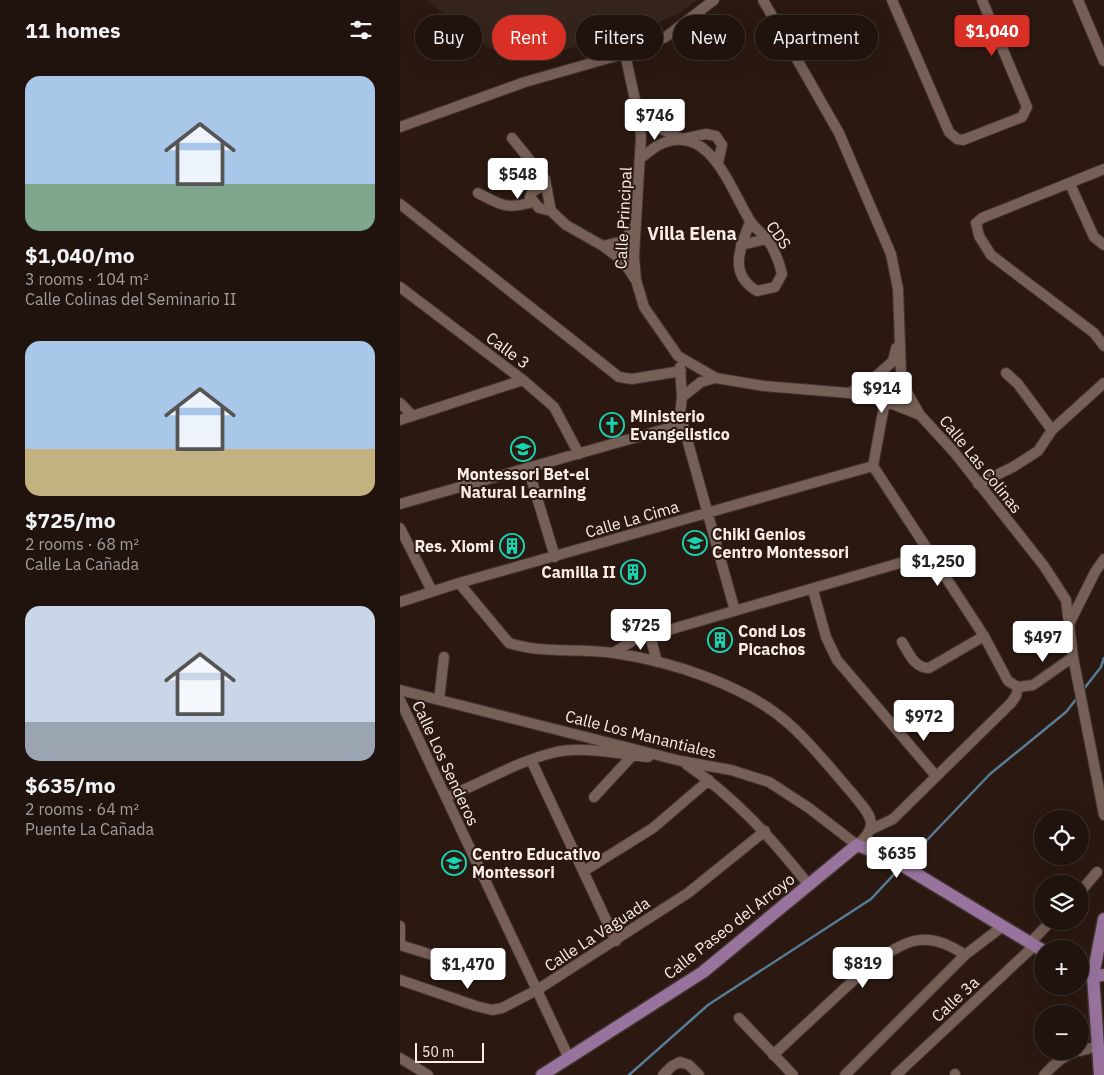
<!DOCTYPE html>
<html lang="en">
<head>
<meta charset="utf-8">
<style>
	body { margin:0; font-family:"IBM Plex Sans",sans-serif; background:#2d201b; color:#f1f3f6; height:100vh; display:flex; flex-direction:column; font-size:19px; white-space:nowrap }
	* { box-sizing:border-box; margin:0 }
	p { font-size:16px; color:#a29e9d }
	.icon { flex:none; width:28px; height:28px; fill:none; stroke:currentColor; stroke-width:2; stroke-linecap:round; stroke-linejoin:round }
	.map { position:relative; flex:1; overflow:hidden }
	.details { display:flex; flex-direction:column; background:#20130d; width:400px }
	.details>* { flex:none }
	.guide { position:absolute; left:15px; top:15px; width:475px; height:45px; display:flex; gap:10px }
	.tools { position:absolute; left:634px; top:810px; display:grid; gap:10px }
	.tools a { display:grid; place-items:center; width:55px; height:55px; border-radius:50%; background:#20130d; box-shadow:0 5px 20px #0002,0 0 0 1px #3d322e; font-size:25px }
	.scale { position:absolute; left:15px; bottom:12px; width:69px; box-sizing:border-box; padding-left:5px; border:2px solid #faede7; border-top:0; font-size:14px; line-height:18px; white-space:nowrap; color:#faede7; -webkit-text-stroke:4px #2b1911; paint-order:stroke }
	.price { position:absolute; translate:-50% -42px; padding:0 11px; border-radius:5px; background:#fff; color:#222; font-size:16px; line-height:32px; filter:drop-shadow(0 1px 2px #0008) }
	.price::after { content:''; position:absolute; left:50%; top:30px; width:15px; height:11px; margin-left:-8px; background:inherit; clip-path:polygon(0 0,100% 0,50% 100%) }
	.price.current { background:#d93025; color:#fff }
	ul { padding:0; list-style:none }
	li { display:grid; align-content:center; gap:10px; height:265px; padding:0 25px }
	li span { display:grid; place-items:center; height:155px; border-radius:15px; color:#555 }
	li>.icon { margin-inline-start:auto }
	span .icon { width:90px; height:90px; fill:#fffc; stroke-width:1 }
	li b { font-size:21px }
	h2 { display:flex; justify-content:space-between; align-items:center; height:60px; padding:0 25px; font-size:21px }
	.tag { padding:0 18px; border-radius:22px; background:#20130d; box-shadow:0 5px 20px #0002,0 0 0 1px #3d322e; font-size:18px; line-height:45px }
	.tag.current { background:#d93025; color:#fff }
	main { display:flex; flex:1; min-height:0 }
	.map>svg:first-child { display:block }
	.education { fill:#36251d }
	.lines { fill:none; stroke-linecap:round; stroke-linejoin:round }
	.stream { stroke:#567c98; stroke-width:2.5 }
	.minor-casing { stroke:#41332f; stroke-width:12 }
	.major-casing { stroke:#41332f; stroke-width:15 }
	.minor { stroke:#755f56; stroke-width:10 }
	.major { stroke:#97739d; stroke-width:12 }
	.labels { text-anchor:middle; stroke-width:4; stroke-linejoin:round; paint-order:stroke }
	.street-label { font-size:16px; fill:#faede7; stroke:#2b1911 }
	.poi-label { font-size:16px; font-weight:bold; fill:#faede7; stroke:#2b1911; text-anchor:start }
	.neighbourhood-label { font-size:18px; font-weight:bold; fill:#faede7; stroke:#2b1911 }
</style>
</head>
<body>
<main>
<section class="details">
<h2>11 homes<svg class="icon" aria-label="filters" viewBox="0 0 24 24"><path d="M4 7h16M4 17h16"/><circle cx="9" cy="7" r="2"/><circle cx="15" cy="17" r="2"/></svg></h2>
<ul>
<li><span style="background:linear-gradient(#a9c7e8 70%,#7fa58c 0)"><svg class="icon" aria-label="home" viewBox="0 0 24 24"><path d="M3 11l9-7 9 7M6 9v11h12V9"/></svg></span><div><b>$1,040/mo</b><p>3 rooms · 104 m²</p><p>Calle Colinas del Seminario II</p></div></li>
<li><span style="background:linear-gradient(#a9c7e8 70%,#c2b280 0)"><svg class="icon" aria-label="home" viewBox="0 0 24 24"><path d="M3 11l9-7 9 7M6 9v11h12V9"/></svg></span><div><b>$725/mo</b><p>2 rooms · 68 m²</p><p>Calle La Cañada</p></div></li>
<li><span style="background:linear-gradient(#c9d6e8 75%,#9aa5b1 0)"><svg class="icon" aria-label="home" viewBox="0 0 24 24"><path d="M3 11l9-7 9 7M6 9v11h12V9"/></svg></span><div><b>$635/mo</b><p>2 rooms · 64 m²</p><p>Puente La Cañada</p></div></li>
</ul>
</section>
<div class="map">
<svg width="704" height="1075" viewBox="0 0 704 1075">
	<rect width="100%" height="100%" fill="#2b1911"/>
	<!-- education -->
	<path class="education" d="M27,0h270l-17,13 -48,21 -110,25h-13l-39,-23z"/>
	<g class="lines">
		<!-- stream -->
		<path class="stream" d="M683,690l18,-23 3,-9
			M506,862l84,-88 76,-62 11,-14
			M229,1075l79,-70 163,-106 28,-30"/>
		<defs>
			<path id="minor" d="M363,0l76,133 52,121 7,35 3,83 7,22 12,21 34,37 90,114 22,34 7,57 31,158
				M492,0l57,132 8,7 6,1 59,-23 5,-10 -45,-107
				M678,0l26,61
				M225,54l14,64 2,19 -7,119 2,24 8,27 34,49 38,22 48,8 85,7 23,-13 21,-19 3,-13
				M239,118l43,21 24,-5 10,2 6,9 -4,18
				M0,127l125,-45 119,-34 23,-12 47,-36
				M112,138l33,41 6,32 15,14 37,21 20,15 12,18
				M242,157c6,-4 12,-10 19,-13 48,-22 69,44 88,75 4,8 12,13 18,20 8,11 12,22 15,35l-7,13 -18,4c-29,-17 -17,-43 -7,-69
				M704,169l-122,49 -6,5 3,13 12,19 103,78 10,13
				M146,184l-13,7 -3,6 9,11 12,3
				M670,184l24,53 10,8
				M78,193c23,12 29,17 54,9
				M0,204l219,173 13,2 49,-8
				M341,245l26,-6
				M203,246l20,-5 13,-16
				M0,287l123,93 31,27 25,47
				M280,367l2,30
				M606,373l12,11 34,46
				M316,378l-15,4 -19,15 -2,17 55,197
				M449,393l36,8 35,14
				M0,403l13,13
				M0,420l123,-40
				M473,466l111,170 24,45 10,6 15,-2 40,-28
				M473,466l12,-65
				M128,468l27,89
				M578,484l35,-17 25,-16 14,-21 52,-47
				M0,504l283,-80
				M0,528l32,63
				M413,590l13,47 11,23 99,116
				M0,602l59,-19 414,-117
				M670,622l25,-50 9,-13
				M250,635l7,27
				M502,642c7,11 12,26 27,26l55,-32
				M213,653l21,-13 297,-86
				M0,690l281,71 50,9 38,12 40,26 48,37c25,-21 12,-31 -5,-52 -21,-24 -40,-49 -64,-70 -43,-38 -118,-62 -174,-70 -35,-5 -71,1 -105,-10l-50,-60
				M0,700l168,356
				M39,700l5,-43
				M131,760l85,181
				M286,764c50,34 85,74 122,120
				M46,797c37,-14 71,-36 110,-45 29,-6 63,2 92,5
				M194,797l38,-41
				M472,829l21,-10 118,-116 5,-7 2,-9
				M184,871l69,-43 56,-48
				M680,892l17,-20
				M0,926v15
				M630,943l21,-22
				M0,945l55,17
				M0,980l76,26 16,4 10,-2 35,-18 151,-97 77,-62
				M339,1018l54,57
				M680,1051l18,-5
				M373,1055l98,-91c36,-24 55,-36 94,-9
				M0,1058l28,17
				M555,1074v1
				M263,1075l9,-9 8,-4 9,3 10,10
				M445,1075l120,-120 38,-29
				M496,1075l139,-130
				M644,1075c9,-10 20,-20 33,-24"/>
			<path id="major" d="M680,971l13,5 11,-1
				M142,1075l161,-103 154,-127 33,13 152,92
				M700,1075l-7,-99 11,-57"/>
		</defs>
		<!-- minor casing -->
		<use href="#minor" class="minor-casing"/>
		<!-- major casing -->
		<use href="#major" class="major-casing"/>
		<!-- minor -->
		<use href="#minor" class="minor"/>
		<!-- major -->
		<use href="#major" class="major"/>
	</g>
	<!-- icons -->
	<defs>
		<symbol id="church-ring" viewBox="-11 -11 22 22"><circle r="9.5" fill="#2b1911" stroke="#17d5b2" stroke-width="1.5"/><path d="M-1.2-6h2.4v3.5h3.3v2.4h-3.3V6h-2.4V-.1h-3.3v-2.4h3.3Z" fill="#17d5b2"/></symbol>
		<symbol id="school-ring" viewBox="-11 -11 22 22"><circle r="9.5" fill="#2b1911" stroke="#17d5b2" stroke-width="1.5"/><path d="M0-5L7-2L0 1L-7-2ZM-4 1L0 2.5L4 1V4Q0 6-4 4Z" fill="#17d5b2"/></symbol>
		<symbol id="building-ring" viewBox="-11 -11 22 22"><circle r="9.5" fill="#2b1911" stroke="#17d5b2" stroke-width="1.5"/><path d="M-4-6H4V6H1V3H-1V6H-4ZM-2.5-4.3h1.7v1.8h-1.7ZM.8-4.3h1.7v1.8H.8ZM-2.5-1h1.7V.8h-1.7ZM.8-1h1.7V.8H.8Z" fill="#17d5b2"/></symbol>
	</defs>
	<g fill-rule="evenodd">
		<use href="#church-ring" x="198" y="411" width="28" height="28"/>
		<use href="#school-ring" x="109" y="435" width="28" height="28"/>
		<use href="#school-ring" x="281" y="529" width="28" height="28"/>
		<use href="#building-ring" x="98" y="532" width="28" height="28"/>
		<use href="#building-ring" x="219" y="558" width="28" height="28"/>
		<use href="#building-ring" x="306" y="626" width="28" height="28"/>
		<use href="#school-ring" x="40" y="849" width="28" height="28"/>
	</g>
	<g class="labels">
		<!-- street labels -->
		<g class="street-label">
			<text transform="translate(223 218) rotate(-87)" y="6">Calle Principal</text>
			<text transform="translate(379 235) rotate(55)" y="6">CDS</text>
			<text transform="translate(108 350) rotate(37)" y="6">Calle 3</text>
			<text transform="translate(581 464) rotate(51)" y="6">Calle Las Colinas</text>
			<text transform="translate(232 519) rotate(-16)" y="6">Calle La Cima</text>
			<text transform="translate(241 734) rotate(14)" y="6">Calle Los Manantiales</text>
			<text transform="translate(46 763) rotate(65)" y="6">Calle Los Senderos</text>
			<text transform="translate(329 926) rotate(-38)" y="6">Calle Paseo del Arroyo</text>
			<text transform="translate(197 934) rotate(-33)" y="6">Calle La Vaguada</text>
			<text transform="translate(555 999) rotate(-43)" y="6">Calle 3a</text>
		</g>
		<!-- poi labels -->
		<g class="poi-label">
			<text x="230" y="422">Ministerio<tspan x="230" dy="18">Evangelistico</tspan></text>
			<text x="123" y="480" text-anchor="middle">Montessori Bet-el<tspan x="123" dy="18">Natural Learning</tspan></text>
			<text x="312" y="540">Chiki Genios<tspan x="312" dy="18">Centro Montessori</tspan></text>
			<text x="94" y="552" text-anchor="end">Res. Xiomi</text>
			<text x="216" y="578" text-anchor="end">Camilla II</text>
			<text x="338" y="637">Cond Los<tspan x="338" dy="18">Picachos</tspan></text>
			<text x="72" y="860">Centro Educativo<tspan x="72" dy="18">Montessori</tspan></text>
		</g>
		<!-- neighbourhood labels -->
		<g class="neighbourhood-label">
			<text x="292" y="240">Villa Elena</text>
		</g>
	</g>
</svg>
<div class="tools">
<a><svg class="icon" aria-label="locate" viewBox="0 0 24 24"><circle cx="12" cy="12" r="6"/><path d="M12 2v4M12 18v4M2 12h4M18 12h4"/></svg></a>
<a><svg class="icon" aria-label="layers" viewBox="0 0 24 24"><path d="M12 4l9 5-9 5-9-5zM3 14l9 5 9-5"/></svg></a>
<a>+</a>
<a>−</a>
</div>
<div class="scale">50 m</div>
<b class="price current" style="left:592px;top:57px">$1,040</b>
<b class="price" style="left:255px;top:141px">$746</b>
<b class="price" style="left:118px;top:200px">$548</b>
<b class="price" style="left:482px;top:414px">$914</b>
<b class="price" style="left:538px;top:587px">$1,250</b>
<b class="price" style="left:241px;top:651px">$725</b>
<b class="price" style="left:643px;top:663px">$497</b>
<b class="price" style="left:524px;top:742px">$972</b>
<b class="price" style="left:497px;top:879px">$635</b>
<b class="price" style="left:463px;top:989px">$819</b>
<b class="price" style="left:68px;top:990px">$1,470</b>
<div class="guide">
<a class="tag">Buy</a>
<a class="tag current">Rent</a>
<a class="tag">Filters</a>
<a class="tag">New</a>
<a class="tag">Apartment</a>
</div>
</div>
</main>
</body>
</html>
